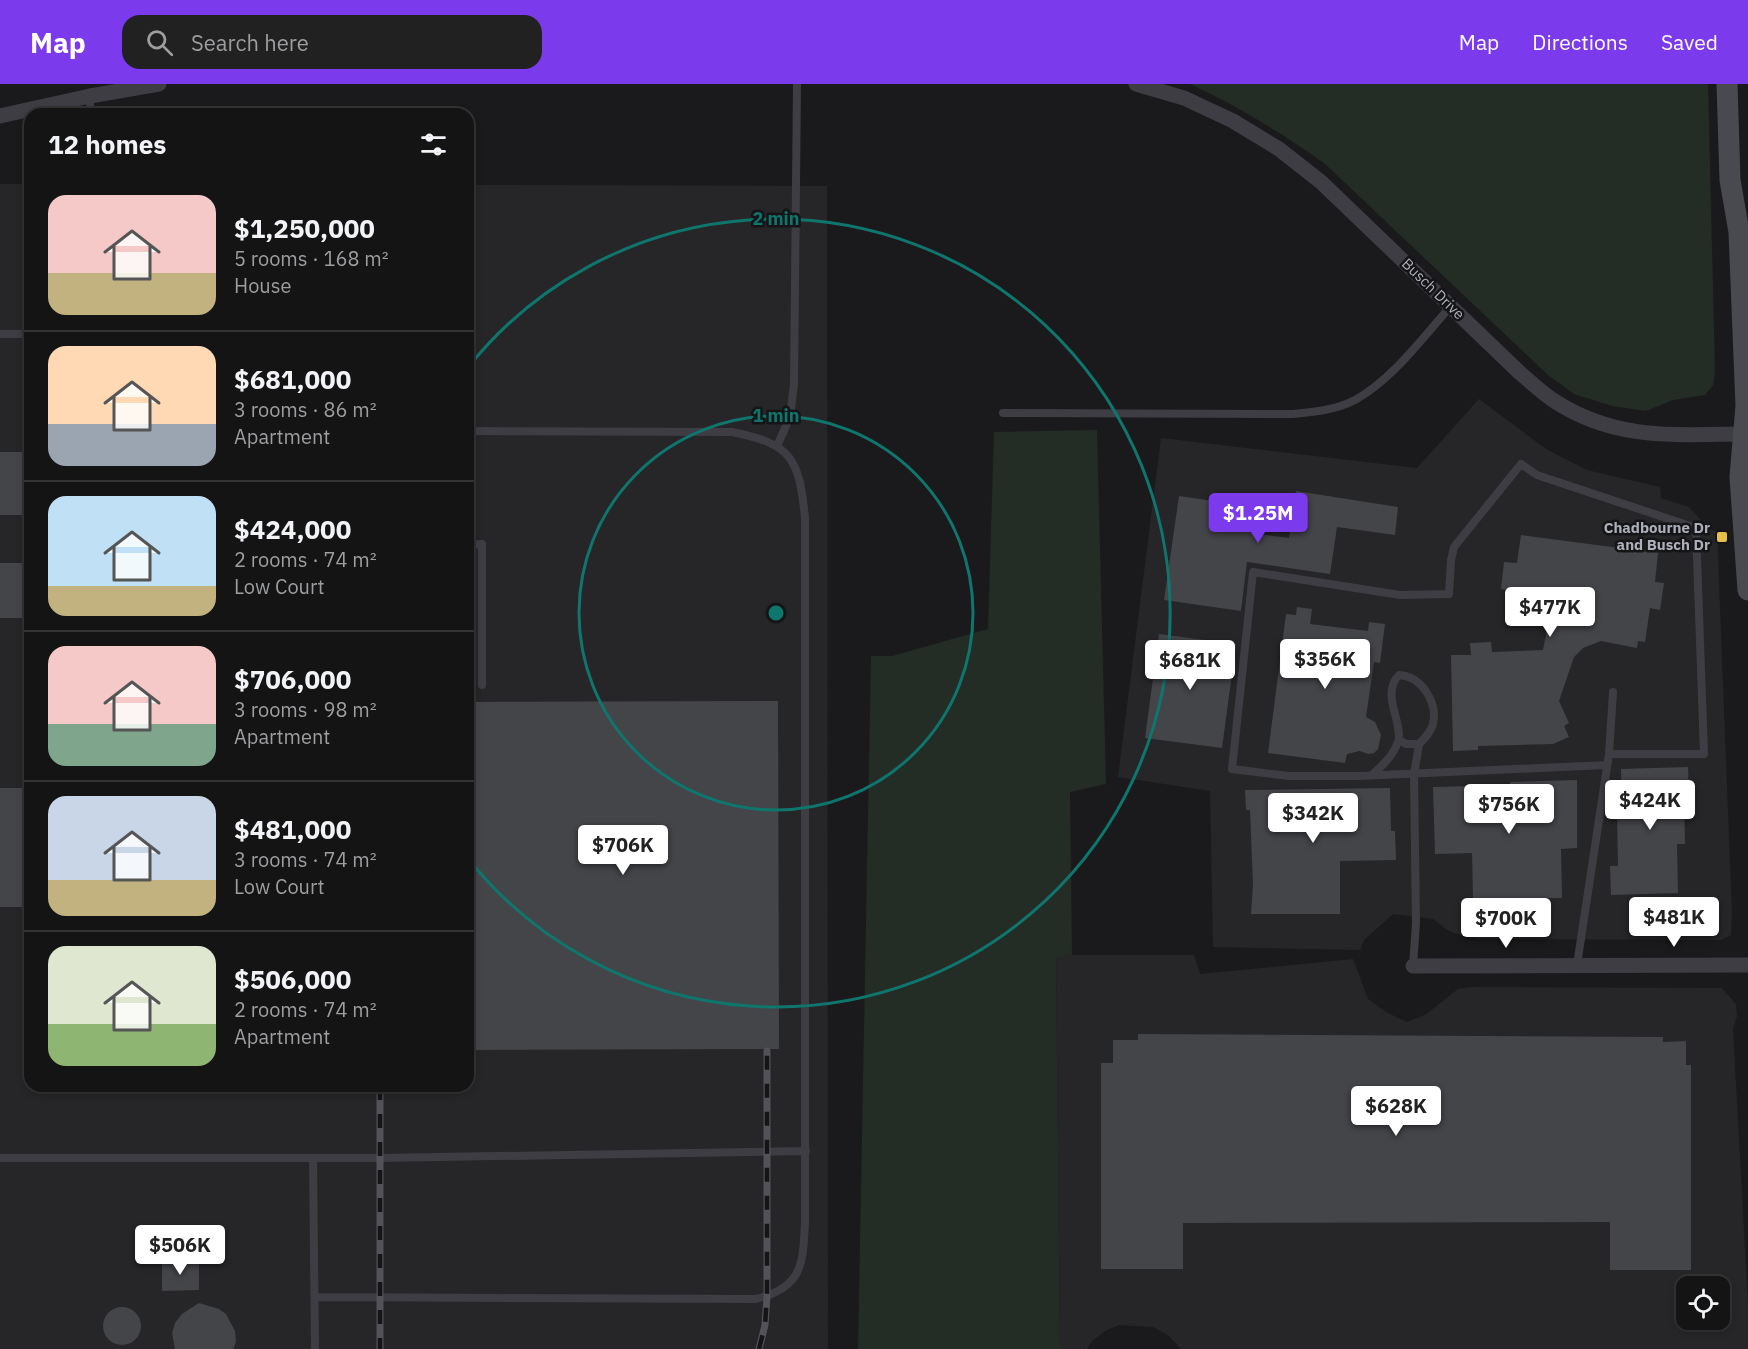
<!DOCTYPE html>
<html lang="en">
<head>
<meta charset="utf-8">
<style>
	body { margin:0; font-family:"IBM Plex Sans",sans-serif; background:#212122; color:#f1f3f6; height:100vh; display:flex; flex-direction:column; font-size:22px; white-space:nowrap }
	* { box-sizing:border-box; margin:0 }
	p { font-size:20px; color:#9d9ea0 }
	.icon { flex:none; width:33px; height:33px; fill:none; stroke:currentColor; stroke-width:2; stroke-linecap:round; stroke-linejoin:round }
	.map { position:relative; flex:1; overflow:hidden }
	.details { position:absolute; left:24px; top:24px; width:450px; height:984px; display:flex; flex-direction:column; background:#141415; border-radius:18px; box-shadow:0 3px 9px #0003,0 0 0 2px #333334 }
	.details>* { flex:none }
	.buttons { position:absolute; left:1676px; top:1192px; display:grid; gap:12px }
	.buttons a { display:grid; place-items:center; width:54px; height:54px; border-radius:12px; background:#141415; box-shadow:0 3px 9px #0003,0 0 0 2px #333334; font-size:30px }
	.price { position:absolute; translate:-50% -51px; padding:0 14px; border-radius:6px; background:#fff; color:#222; font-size:20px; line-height:39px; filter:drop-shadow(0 2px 3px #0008) }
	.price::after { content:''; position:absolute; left:50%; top:36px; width:18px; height:14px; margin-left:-9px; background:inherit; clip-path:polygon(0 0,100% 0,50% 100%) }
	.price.active { background:#7c3aed; color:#fff }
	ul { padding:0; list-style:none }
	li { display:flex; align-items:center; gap:18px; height:150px; padding:0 24px }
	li+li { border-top:2px solid #333334 }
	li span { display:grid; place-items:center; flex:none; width:168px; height:120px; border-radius:18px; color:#555 }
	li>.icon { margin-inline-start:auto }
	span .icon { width:72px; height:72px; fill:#fffc; stroke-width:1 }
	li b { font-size:26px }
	h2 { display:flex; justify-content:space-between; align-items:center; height:72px; padding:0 24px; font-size:26px }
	header { display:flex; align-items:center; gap:36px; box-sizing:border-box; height:84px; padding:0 30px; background:#7c3aed; color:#fff }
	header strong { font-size:28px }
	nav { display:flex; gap:33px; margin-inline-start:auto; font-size:21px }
	.search { width:420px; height:54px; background:#212122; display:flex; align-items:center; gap:15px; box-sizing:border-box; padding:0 21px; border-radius:18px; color:#9d9ea0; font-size:22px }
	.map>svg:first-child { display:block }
	.built { fill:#262629; fill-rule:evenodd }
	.green { fill:#242c26 }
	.building { fill:#444549 }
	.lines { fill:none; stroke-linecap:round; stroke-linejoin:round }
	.lane { stroke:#3d3d43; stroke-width:8 }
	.street { stroke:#3d3d43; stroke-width:15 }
	.secondary { stroke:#494a50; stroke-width:21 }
	.rail-casing { stroke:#525359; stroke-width:7 }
	.rail { stroke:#151517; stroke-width:4.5; stroke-dasharray:14; stroke-linecap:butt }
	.ring { fill:none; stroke:#0f766e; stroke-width:3 }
	.poi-dot { fill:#e5c049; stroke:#151517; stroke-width:2 }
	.labels { text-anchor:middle; stroke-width:5; stroke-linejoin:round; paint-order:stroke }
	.street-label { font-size:15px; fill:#adb0ba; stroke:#151517 }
	.poi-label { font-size:15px; font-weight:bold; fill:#adb0ba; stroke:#151517; text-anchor:end }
	.centre { fill:#0f766e; stroke:#151517; stroke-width:3 }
	.ring-label { font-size:18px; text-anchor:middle; font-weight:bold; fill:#0f766e; stroke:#151517; stroke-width:5; stroke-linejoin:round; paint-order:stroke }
</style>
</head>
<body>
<header>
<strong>Map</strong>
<div class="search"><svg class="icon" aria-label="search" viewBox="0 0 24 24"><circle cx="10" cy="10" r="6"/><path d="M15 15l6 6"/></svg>Search here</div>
<nav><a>Map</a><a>Directions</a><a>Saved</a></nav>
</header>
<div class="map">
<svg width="1748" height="1265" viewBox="0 0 1748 1265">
	<rect width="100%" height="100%" fill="#1a1a1c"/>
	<!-- built -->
	<path class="built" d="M0,100h30v902h438v-901l359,1 1,1163h-828z
		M1479,315l67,50 41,21 73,17 1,11 28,9 11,12 5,10 12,2 15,384 -1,20 -10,5 -243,-1 -16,-3 -15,-6 -14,-11 -40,-5 -29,26 -4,10 -147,-3 -3,-156 -92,-14 43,-339 256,30z
		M1072,871h122l6,19 153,-15 15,40 18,13 21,10 18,-7 33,-26 14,-2 250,1 14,16 1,12 -4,12 15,276v45h-567l-13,-14 -15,-8 -34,-2 -14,6 -14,11 -4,7h-27l-4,-390zM1686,1203h33v33h-33z"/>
	<!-- green -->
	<path class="green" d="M1190,0h518l7,288 -2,13 -8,10 -32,5 -27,11 -34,-5 -38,-12 -26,-19 -224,-212c-43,-30 -86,-57 -134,-79z
		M1097,346l9,354 -36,8 2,163 -16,4 4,390h-202l13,-693h21l96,-27 6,-197z"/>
	<!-- building -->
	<path class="building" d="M0,368h30v63h-30z
		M1296,407l102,16 -3,28 -58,-8 -7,47 -83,-12 -6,49 -77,-11 15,-104 76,11 -4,26 38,5z
		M1521,451l137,18 -3,29 9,1 -4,27 -10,-2 -5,34 -7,-1 -1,7 -36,-7 -18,7 -9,9 -15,44 10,22 -5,3 5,11 -16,7 -75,2v4l-25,1 -2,-96h20l-1,-12 21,-1 1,10 51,-2 5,-25 -40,-5 4,-29 -11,-2 3,-27 13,1z
		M0,479h30v55h-30z
		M1297,523l15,2 -2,15 58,7 1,-9 16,2 -5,39 -6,-1 -8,55 9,5 6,13 -3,14 -4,4 -6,1 -8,-3 -13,3 -2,9 -77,-10 18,-139 10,1z
		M1159,550l77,10 -14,104 -77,-10z
		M778,617l1,348 -311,1v-348z
		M1688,683l1,28 -5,1 1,48h-8l1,49 -67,2 -1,-29h8l-1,-49h5l-1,-48z
		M1577,696v68l-16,1 1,49 -89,1 -1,-46 -37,1 -2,-67 77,-2v-3z
		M0,704h30v119h-30z
		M1390,704l1,43h4l1,29 -56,1v53h-89l2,-30 -3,-74h-4l-1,-20z
		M1138,950l525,3v5l23,-1v24h5v205h-81v-48l-427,1v46h-82v-206h12v-23h25z
		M162,1178h37v28l-37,1z
		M199,1219l20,6 7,5 9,17 1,11 -3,7h-58l-3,-16 3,-10 7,-9z
		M103 1242a19 19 0 1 1 38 0a19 19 0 1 1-38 0Z"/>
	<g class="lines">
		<!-- lane -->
		<path class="lane" d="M90,12v18
			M0,250h30
			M1003,329l289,1c22,-2 44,-4 63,-14 37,-20 68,-63 96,-94
			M777,362l13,-29 4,-33 3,-300
			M468,461l14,-1v141
			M1609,670l4,-62
			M1372,691c10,-9 21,-19 26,-33 6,-18 -18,-48 1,-67 22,1 39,27 34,49 -2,8 -8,14 -14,20h-13l-7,-4
			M1577,881l32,-211h95l-8,-226 -159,-53 -16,-11 -67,83 -3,13 -2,34 -49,1 -147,-23 -21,197 57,7h70l248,-11
			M1413,882l3,-43 -2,-148 5,-31
			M0,1074h380l426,-7
			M313,1074l2,191
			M315,1213l440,2c48,-11 48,-35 50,-78v-703c-6,-60 -13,-74 -73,-86l-264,-1"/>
		<!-- street -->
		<path class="street" d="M1136,0l48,14 49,23 46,28 42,33 199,191c11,9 23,21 36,29 63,40 122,32 192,32
			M0,32l90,-20 69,-12
			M1413,882l335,-1"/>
		<!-- secondary -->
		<path class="secondary" d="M1727,0l3,96 9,52 7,174 -6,71 8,113"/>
		<defs>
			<path id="rail" d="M380,1002v263
				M759,1265l6,-24 2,-29v-245"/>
		</defs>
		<!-- rail casing -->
		<use href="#rail" class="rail-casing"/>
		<!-- rail -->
		<use href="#rail" class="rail"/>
	</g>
	<!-- distance rings -->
	<g class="ring">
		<circle cx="776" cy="529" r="197"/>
		<path d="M470 281A394 394 0 1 1 470 777"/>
	</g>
	<!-- markers -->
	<rect class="poi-dot" x="1716" y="447" width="12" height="12" rx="3"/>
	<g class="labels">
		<!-- street labels -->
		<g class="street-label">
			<text transform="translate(1433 205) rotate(44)" y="5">Busch Drive</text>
		</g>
		<!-- poi labels -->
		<g class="poi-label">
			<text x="1710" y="449">Chadbourne Dr<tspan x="1710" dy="17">and Busch Dr</tspan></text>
		</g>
	</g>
	<circle cx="776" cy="529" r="9" class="centre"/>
	<g class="ring-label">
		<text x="776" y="141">2 min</text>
		<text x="776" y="338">1 min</text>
	</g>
</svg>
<div class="buttons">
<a><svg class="icon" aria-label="locate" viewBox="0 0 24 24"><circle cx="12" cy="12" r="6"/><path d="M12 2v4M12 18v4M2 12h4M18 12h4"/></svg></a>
</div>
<b class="price active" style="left:1258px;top:460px">$1.25M</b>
<b class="price" style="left:1550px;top:554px">$477K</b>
<b class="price" style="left:1325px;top:606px">$356K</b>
<b class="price" style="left:1190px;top:607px">$681K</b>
<b class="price" style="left:1650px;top:747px">$424K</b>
<b class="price" style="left:1509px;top:751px">$756K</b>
<b class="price" style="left:1313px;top:760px">$342K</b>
<b class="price" style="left:623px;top:792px">$706K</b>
<b class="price" style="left:1674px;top:864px">$481K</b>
<b class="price" style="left:1506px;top:865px">$700K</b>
<b class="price" style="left:1396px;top:1053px">$628K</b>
<b class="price" style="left:180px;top:1192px">$506K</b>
<section class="details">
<h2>12 homes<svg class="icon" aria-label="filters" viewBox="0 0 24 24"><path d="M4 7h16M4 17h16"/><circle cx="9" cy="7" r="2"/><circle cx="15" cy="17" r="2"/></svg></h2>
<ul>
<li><span style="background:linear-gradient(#f6c9c9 65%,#c2b280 0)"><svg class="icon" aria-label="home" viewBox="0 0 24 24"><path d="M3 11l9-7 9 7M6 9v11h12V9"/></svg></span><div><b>$1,250,000</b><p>5 rooms · 168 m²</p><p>House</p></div></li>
<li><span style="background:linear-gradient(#ffd9b3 65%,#9aa5b1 0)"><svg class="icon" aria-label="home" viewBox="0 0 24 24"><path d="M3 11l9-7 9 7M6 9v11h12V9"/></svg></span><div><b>$681,000</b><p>3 rooms · 86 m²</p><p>Apartment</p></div></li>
<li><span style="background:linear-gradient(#bfe0f5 75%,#c2b280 0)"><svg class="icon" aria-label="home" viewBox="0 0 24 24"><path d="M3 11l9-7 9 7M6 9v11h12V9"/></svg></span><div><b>$424,000</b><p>2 rooms · 74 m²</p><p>Low Court</p></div></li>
<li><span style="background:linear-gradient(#f6c9c9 65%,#7fa58c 0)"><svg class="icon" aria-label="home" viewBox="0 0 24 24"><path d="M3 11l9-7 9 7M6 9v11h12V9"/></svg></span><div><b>$706,000</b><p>3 rooms · 98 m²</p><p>Apartment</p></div></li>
<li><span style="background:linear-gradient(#c9d6e8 70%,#c2b280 0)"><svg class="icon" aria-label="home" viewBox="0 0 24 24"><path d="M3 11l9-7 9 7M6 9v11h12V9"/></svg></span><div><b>$481,000</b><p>3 rooms · 74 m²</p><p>Low Court</p></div></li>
<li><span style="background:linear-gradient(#dfe7d0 65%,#8fb573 0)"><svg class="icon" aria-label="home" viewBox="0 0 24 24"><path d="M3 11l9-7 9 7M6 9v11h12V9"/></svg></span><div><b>$506,000</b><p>2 rooms · 74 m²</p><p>Apartment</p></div></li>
</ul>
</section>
</div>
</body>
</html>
